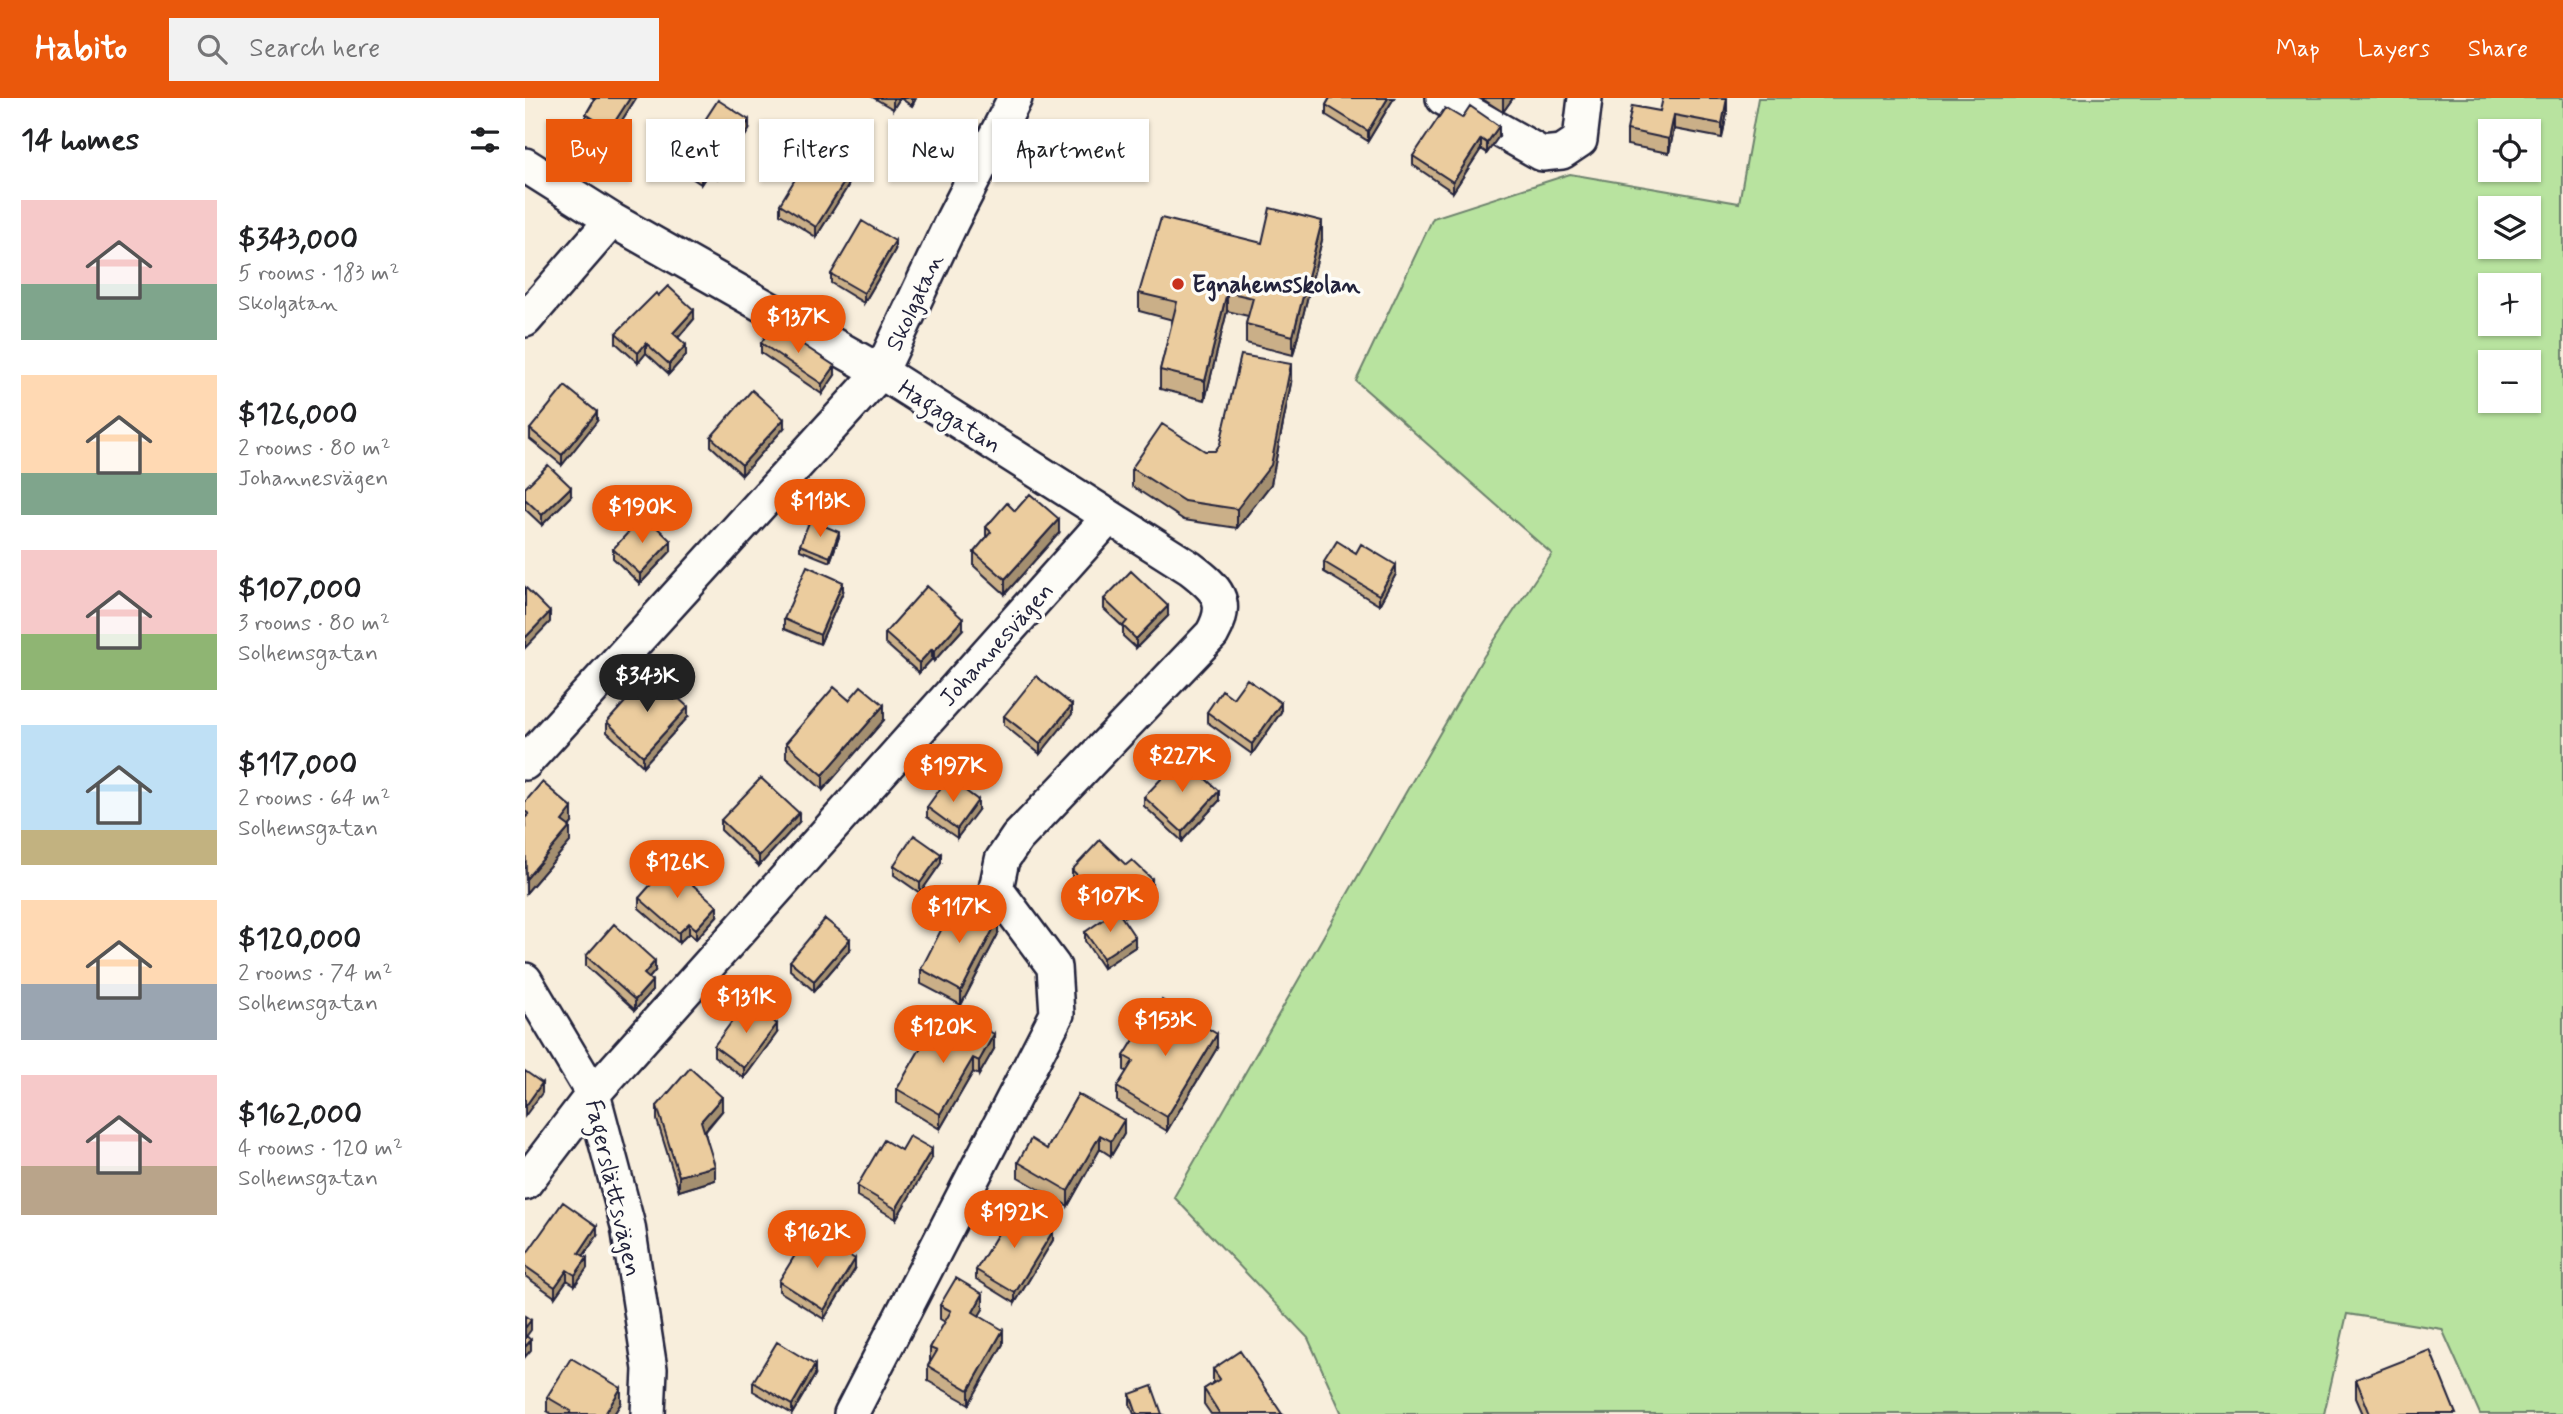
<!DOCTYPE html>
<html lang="en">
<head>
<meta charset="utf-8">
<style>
	body { margin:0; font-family:Mynerve,sans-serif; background:#f2f2f2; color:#202124; height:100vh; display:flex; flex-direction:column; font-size:26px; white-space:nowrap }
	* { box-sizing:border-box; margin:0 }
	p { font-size:23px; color:#757577 }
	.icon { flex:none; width:38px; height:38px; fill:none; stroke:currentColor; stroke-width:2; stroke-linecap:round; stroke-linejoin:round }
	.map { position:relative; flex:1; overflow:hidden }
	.panel { display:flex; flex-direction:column; background:#fff; width:525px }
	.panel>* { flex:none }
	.guide { position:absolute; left:21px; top:21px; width:665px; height:63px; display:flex; gap:14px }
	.tools { position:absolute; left:1953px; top:21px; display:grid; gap:14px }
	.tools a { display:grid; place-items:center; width:63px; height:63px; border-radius:0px; background:#fff; box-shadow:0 2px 5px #0004; font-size:35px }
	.price { position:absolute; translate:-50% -60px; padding:0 16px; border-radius:24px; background:#ea580c; color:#fff; font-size:23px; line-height:46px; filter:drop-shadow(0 2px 4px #0008) }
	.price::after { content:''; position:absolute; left:50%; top:42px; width:21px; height:16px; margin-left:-10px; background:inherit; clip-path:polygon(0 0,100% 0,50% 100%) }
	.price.on { background:#222; color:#fff }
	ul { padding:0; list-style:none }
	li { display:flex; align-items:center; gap:21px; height:175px; padding:0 21px }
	li span { display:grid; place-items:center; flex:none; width:196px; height:140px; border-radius:0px; color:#555 }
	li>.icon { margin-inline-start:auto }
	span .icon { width:84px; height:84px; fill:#fffc; stroke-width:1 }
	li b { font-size:30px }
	h2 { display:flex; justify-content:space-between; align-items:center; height:84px; padding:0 21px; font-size:30px }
	.tag { padding:0 24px; border-radius:0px; background:#fff; box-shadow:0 2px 5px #0004; font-size:24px; line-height:63px }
	.tag.on { background:#ea580c; color:#fff }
	header { display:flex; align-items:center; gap:42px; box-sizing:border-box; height:98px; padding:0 35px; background:#ea580c; color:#fff }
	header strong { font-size:33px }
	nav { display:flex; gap:38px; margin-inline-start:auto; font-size:24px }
	.search { width:490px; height:63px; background:#f2f2f2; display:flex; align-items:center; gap:18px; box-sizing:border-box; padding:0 24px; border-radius:0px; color:#757577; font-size:26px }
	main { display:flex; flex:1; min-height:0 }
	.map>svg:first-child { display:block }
	.green { fill:#b8e39f; stroke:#6d826d; stroke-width:2; fill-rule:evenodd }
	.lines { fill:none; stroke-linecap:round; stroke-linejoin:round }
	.minor-casing { stroke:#22223b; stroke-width:38 }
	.minor { stroke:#fdfcf7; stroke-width:33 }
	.wall { fill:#caaf88; stroke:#22223b; stroke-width:2 }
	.shaded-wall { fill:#a48f6f; stroke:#22223b; stroke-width:2 }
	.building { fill:#ebcc9e; stroke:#22223b; stroke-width:2 }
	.poi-dot { fill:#c8321e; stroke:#fdfcf7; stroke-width:2.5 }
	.labels { text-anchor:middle; stroke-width:7; stroke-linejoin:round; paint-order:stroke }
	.poi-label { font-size:24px; font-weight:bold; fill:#22223b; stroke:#fdfcf7; text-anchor:start }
	.street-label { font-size:24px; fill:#22223b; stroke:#fdfcf7 }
</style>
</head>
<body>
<header>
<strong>Habito</strong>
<div class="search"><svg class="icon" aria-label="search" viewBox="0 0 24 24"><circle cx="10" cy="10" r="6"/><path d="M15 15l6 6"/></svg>Search here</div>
<nav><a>Map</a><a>Layers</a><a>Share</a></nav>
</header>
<main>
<section class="panel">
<h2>14 homes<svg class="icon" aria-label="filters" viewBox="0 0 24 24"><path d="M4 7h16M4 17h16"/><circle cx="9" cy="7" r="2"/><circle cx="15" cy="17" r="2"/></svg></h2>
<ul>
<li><span style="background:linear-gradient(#f6c9c9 60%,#7fa58c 0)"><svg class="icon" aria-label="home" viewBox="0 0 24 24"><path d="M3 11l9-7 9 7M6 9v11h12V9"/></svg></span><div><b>$343,000</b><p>5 rooms · 183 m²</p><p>Skolgatan</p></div></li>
<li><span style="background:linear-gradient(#ffd9b3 70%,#7fa58c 0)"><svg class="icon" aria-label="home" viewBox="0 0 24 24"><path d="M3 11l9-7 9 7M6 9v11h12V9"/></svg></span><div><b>$126,000</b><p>2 rooms · 80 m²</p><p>Johannesvägen</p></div></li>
<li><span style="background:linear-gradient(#f6c9c9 60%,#8fb573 0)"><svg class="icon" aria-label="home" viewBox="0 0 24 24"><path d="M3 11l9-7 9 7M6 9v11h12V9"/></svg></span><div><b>$107,000</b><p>3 rooms · 80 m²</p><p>Solhemsgatan</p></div></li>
<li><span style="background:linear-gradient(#bfe0f5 75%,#c2b280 0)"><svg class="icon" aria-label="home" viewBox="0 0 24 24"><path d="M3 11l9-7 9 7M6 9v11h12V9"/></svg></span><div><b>$117,000</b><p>2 rooms · 64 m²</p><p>Solhemsgatan</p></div></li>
<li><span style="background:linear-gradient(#ffd9b3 60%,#9aa5b1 0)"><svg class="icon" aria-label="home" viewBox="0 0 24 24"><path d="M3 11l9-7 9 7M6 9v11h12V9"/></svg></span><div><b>$120,000</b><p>2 rooms · 74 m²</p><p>Solhemsgatan</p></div></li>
<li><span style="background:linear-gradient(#f6c9c9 65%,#b9a48a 0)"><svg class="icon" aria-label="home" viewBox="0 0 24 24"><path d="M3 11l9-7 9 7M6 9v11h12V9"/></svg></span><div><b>$162,000</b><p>4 rooms · 120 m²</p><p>Solhemsgatan</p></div></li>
</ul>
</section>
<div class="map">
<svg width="2038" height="1316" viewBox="0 0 2038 1316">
	<rect width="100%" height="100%" fill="#f8eedc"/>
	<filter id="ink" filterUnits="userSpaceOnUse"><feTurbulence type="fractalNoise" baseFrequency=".0143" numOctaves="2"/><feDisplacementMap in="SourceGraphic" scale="14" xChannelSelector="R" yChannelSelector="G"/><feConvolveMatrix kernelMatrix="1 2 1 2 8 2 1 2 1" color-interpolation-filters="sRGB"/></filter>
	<g filter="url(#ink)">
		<!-- green -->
		<path class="green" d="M1233,0h805v1316h-83l-38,-85 -95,-15 -23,100h-982l-34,-76 -134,-141 310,-541 68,-102 -196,-173 77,-163 137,-44 169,29zM1965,33h39v39h-39zM1965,110h39v39h-39zM1965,187h39v39h-39zM1965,264h39v39h-39z"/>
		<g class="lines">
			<defs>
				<path id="minor" d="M918,0l99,56 20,-2 18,-12 5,-42
					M0,67l87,55 269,152 309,196c26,20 41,33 22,66l-195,204 -15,22 -6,29 58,78 3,47 -206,400
					M0,222l87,-100
					M0,665l356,-391 71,-151 63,-123
					M0,882l68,114 35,132 22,143 -2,45
					M0,1085l68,-89 516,-577"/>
			</defs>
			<!-- minor casing -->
			<use href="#minor" class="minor-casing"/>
			<!-- minor -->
			<use href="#minor" class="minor"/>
		</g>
		<!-- wall -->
		<path class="wall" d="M67,0h44l-26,41 -24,-16v-9l8,-14z
			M349,0h42l-4,8 -12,-8 -7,11z
			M805,0h64l-26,43 -42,-26v-10z
			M956,0h32l-10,14z
			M1135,13l67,1 -5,26 -48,-9 -5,24 -42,-8v-15z
			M937,20l37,18 -12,17 -6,-4 -28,43 -40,-27v-9z
			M224,32l-31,47 -9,-5 -8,12 -29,-19v-9l16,-10z
			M323,88l-32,51 -36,-23v-10z
			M797,142l-29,115 -47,-12v-19l2,-8 -21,-5 -22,89 -45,-11v-19l13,-50 -34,-9v-18l123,-50z
			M370,152l-31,53 -33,-20v-9z
			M133,198l36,23 -16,19 8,17 -17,19 -23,-21 -8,10 -22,-20v-10z
			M236,245l74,32 -13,19 -61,-41z
			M766,285l-20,101 -34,44 -53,-8 -52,-34v-18l73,-17h10z
			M72,323l-35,44 -32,-26v-10z
			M259,330l-42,47 -31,-29v-9z
			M0,390l46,8 -29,29 -17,-16z
			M461,429l73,6 -54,61 -31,-28v-14l12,-14z
			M314,439l-9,25 -30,-12v-5z
			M88,451l58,2 -31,33 -27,-26z
			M831,455l40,21 -17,31 -55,-33v-10z
			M318,494l-23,52 -36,-15v-10z
			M579,501l64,17 -32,32 -13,-12v-9l-19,-18z
			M438,531l-29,32 -2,-2 -13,14 -34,-30v-10z
			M708,600l48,14 -29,42 -45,-32v-10z
			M324,602l35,20 -61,70 -37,-33v-14z
			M547,616l-32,40 -36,-29v-9z
			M163,619l-45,49 -36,-34v-10z
			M619,699l75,4 -37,40 -38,-35z
			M0,704l47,21 -3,4 1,15 -44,51z
			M402,709l51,3 -21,28 -30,-21z
			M196,722l78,2 -40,44 -38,-36z
			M416,765l-21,30 -26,-18v-10z
			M601,767l26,23 -27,28 -16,-15 -7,8 -30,-29v-10z
			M114,800l78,18 -21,23 -7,-6 -10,10 -40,-35z
			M560,834l50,15 -32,21 -18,-27z
			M473,836l-37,71 -40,-21v-15z
			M325,851l-36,42 -24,-21v-9z
			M61,858l69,15 -6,7 3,13 -17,19 -49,-44z
			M252,935l-33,45 -30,-22v-10z
			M613,942l79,8 -50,83 -50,-30v-14l10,-15 -3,-2v-14z
			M430,944l39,7 -15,26 -6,-3 -33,57 -43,-26v-14z
			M553,996l46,40 -13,22 -11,-7 -32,57 -50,-29v-15l29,-13z
			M132,1008l65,5 -17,21 10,48 -36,11 -22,-71z
			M376,1052l31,8 -36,61 -39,-23v-10z
			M72,1138l-14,20 4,12 -12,17 -8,-5 -12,17 -30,-21v-20z
			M528,1142l-38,63 -39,-24v-9z
			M330,1171l-31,50 -45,-28v-10z
			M415,1207l43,4 -4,6 24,29 -34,60 -41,-23v-15l2,-4v-14l15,-26 -5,-3z
			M688,1271l69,45h-71l-7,-10v-15l9,-6z
			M290,1277l-23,39 -39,-23v-9z
			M1831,1281l100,35h-93l-7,-16z
			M605,1296l32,20h-28l-4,-10z
			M22,1299l74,6 -7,11h-62l-5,-3z"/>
		<!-- shaded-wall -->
		<path class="shaded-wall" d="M105,0h6l-26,41v-10z
			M369,0h6l-7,11v-10z
			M387,0h4l-4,8z
			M863,0h6l-26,43v-10z
			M978,0h10l-10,14z
			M1202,0v14l-5,26v-14z
			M1149,17v14l-5,24v-14z
			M224,22v10l-31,47v-10z
			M974,28v10l-12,17v-10z
			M956,41v10l-28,43v-10z
			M184,64v10l-8,12v-9z
			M323,78v10l-32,51v-10z
			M797,123v19l-29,115v-19z
			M370,143v9l-31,53v-10z
			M702,194v19l-22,89v-19z
			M169,212v9l-21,24v-10z
			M121,245v10l-8,10v-10z
			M161,247v10l-17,19v-10z
			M766,266v19l-20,101 -34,44v-19z
			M310,268v9l-13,19v-10z
			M72,314v9l-35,44v-10z
			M259,321v9l-42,47v-10z
			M46,389v9l-29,29v-10z
			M534,421v14l-54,61v-15z
			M314,434v5l-9,25v-5z
			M146,443v10l-31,33v-10z
			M871,467v9l-17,31v-10z
			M318,484v10l-23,52v-9z
			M643,508v10l-32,32v-9z
			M25,514v10l-25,26v-10z
			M438,521v10l-29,32v-10z
			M407,551v10l-13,14v-10z
			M756,605v9l-29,42v-10z
			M359,607v15l-61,70v-15z
			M547,607v9l-32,40v-10z
			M163,609v10l-45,49v-10z
			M694,693v10l-37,40v-9z
			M453,702v10l-21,28v-9z
			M47,710v15l-10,12v-14z
			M274,715v9l-40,44v-10z
			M45,729v15l-44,51v-14z
			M416,756v9l-21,30v-10z
			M627,781v9l-27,28v-10z
			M584,793v10l-7,8v-10z
			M192,808v10l-21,23v-10z
			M473,822v14l-37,71v-14z
			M164,825v10l-10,10v-10z
			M610,839v10l-32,21v-10z
			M325,841v10l-36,42v-10z
			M130,863v10l-11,13v-10z
			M127,883v10l-17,19v-10z
			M252,926v9l-33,45v-10z
			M469,936v15l-15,26v-14z
			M692,936v14l-50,83v-14z
			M448,960v14l-33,57v-15z
			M17,985v10l-17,23v-9z
			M197,999v14l-21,24v-14z
			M599,1022v14l-13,22v-15z
			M575,1037v14l-32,57v-15z
			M407,1051v9l-36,61v-10z
			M190,1068v14l-36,11v-15z
			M72,1128v10l-18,26v-9z
			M528,1133v9l-38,63v-10z
			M62,1160v10l-12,17v-10z
			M330,1161v10l-31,50v-9z
			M42,1172v10l-12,17v-10z
			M458,1196v15l-10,17v-14z
			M6,1222v10l-6,8v-10z
			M478,1232v14l-34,60v-14z
			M6,1242v10l-6,7v-10z
			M290,1267v10l-23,39v-9z
			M96,1290v15l-7,11h-9z"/>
		<!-- building -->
		<path class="building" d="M71,0h34l-20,31 -24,-15z
			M805,0h58l-20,33 -42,-26z
			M1138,0h64l-5,26 -48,-9 -5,24 -42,-9 5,-24 28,5z
			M193,2l31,20 -31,47 -9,-5 -8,13 -29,-19 10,-15 6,5z
			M945,8l29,20 -12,17 -6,-4 -28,43 -40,-26 32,-48 17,10z
			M286,55l37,23 -32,51 -36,-23z
			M745,110l52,13 -29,115 -47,-12 7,-26 -26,-6 -22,89 -45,-11 17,-68 -38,-9 22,-75 101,25z
			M337,123l33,20 -31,52 -33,-19z
			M143,188l26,24 -21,23 13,12 -17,19 -23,-21 -8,10 -22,-20 40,-40 2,3z
			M248,227l62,41 -13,18 -61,-41z
			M716,257l50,9 -20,101 -34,44 -53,-8 -52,-33 30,-44 43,27h10l5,-7z
			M40,288l32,26 -35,43 -32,-26z
			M227,292l32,29 -42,46 -31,-28z
			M23,367l23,22 -29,28 -17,-16v-11z
			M505,396l29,25 -54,60 -31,-27 17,-20 -5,-5 21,-24 8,8z
			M119,417l27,26 -31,33 -27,-25z
			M285,422l29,12 -9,25 -30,-12z
			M812,443l19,12 5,-9 35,21 -17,30 -55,-33z
			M282,468l36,16 -23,53 -36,-16z
			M606,473l37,35 -32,33 -13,-13 4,-5 -23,-22z
			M402,488l36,33 -29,32 -2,-2 -13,14 -34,-30z
			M0,489l25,25 -25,26z
			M126,575l37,34 -45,49 -36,-34z
			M511,578l36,29 -32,39 -36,-28z
			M722,581l34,24 -29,41 -45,-32 15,-22 11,8z
			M336,588l23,19 -61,70 -37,-32 48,-56 15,13z
			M657,659l37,34 -37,41 -38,-35z
			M236,680l38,35 -40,43 -38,-36z
			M423,680l30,22 -21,29 -30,-22z
			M17,684l30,26 -10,13 8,6 -44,52 -1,-61 4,-4 -4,-3v-9z
			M389,737l27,19 -21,29 -26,-18z
			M575,742l26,25 6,-5 20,19 -27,27 -16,-15 -7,8 -30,-29z
			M144,766l48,42 -21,23 -7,-6 -10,10 -40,-35z
			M432,801l41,21 -37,71 -40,-22z
			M592,812l18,27 -32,21 -18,-26z
			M300,821l25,20 -36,42 -24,-20z
			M89,826l41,37 -11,13 8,7 -17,19 -49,-44z
			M637,902l55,34 -50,83 -50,-30 16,-26 -9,-5 11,-18 3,2z
			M222,903l30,23 -33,44 -30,-22z
			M443,921l26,15 -15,27 -6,-3 -33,56 -43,-25 35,-61 23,14z
			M165,970l32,29 -21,24 14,45 -36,10 -22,-70z
			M0,973l17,12 -17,24z
			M553,996l46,26 -13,21 -11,-6 -32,56 -50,-29 13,-23 16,10z
			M384,1038l23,13 -36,60 -39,-23 27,-46 17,10z
			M38,1104l34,24 -18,27 8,5 -12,17 -8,-5 -12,17 -30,-21v-10z
			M489,1109l39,24 -38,62 -39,-23z
			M285,1133l45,28 -31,51 -45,-29z
			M431,1180l27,16 -10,18 30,18 -34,60 -41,-24 9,-15 -7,-3 21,-37 -11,-6z
			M0,1218l6,4 -6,8z
			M0,1237l6,5 -6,7z
			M252,1244l38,23 -23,40 -39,-23z
			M1905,1252l26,64h-86l-14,-35z
			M715,1253l42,63h-62l-16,-25 16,-10 -7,-10z
			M46,1260l50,30 -16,26h-36l2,-3 -24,-14z
			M627,1288l10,28h-25l-7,-20z"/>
	</g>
	<!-- markers -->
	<circle class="poi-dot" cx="653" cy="186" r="7"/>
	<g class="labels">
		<!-- poi labels -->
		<g class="poi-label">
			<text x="667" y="194">Egnahemsskolan</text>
		</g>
		<!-- street labels -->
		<g class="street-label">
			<text transform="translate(389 204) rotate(-65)" y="8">Skolgatan</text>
			<text transform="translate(425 318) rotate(32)" y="8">Hagagatan</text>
			<text transform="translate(471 546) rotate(-48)" y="8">Johannesvägen</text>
			<text transform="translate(89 1090) rotate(77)" y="8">Fagerslättsvägen</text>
		</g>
	</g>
</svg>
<div class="tools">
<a><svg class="icon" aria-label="locate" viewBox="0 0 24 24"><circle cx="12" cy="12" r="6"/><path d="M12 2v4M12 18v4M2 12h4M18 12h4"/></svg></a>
<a><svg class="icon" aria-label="layers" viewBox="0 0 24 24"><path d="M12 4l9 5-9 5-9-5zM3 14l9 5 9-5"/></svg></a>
<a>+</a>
<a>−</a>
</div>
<b class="price" style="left:273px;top:257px">$137K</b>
<b class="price" style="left:295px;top:441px">$113K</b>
<b class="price" style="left:117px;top:447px">$190K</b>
<b class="price on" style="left:122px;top:616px">$343K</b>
<b class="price" style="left:657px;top:696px">$227K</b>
<b class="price" style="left:428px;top:706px">$197K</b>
<b class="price" style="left:152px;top:802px">$126K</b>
<b class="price" style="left:585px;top:836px">$107K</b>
<b class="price" style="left:434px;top:847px">$117K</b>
<b class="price" style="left:221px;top:937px">$131K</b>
<b class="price" style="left:640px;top:960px">$153K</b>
<b class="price" style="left:418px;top:967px">$120K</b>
<b class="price" style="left:489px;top:1152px">$192K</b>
<b class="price" style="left:292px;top:1172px">$162K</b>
<div class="guide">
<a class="tag on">Buy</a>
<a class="tag">Rent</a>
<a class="tag">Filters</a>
<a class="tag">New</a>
<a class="tag">Apartment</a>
</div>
</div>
</main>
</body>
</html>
